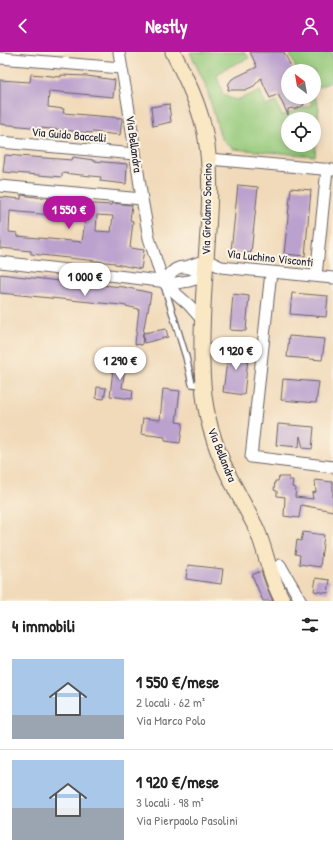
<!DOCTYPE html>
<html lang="it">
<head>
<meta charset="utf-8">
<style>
	body { margin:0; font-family:"Patrick Hand",sans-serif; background:#f2f2f2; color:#222; height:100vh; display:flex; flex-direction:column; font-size:15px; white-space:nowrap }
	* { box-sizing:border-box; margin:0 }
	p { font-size:13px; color:#767676 }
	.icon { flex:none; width:22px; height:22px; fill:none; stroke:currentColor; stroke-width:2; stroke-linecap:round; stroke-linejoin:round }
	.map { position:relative; height:549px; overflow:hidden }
	.drawer { display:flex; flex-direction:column; background:#fff; flex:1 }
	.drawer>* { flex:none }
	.needle { width:26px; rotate:329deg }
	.fabs { position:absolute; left:281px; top:12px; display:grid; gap:8px }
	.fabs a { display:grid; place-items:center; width:40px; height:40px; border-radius:50%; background:#fff; box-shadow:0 2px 10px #0003; font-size:20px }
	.price { position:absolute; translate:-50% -34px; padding:0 9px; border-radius:14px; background:#fff; color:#222; font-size:13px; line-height:26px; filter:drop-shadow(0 1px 2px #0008) }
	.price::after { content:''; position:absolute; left:50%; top:24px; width:12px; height:9px; margin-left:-6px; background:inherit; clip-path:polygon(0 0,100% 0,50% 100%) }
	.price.on { background:#b5179e; color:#fff }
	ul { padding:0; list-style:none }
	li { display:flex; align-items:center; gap:12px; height:100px; padding:0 12px }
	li+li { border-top:1px solid #e0e0e0 }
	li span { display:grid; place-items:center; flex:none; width:112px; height:80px; border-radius:0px; color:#555 }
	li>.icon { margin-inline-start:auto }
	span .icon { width:48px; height:48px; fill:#fffc; stroke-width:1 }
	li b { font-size:17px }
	h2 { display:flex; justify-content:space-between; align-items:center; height:48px; padding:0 12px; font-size:17px }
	header { display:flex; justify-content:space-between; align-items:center; height:52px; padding:0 12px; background:#b5179e; color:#fff; font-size:18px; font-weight:700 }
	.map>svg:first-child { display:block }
	.green { fill:#94c97a; stroke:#5b765a; fill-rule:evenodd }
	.building { fill:#bba1ce; fill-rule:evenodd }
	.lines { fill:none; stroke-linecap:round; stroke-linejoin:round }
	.service-casing { stroke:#6a6267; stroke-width:8 }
	.minor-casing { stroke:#6a6267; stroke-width:13 }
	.secondary-casing { stroke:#6a6267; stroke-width:17 }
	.service { stroke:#fff; stroke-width:5.5 }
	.minor { stroke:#fff; stroke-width:11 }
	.secondary { stroke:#fae7c3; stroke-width:15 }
	.labels { text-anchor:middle; stroke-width:4; stroke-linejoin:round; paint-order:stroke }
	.street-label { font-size:12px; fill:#22223b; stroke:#fcf5e5 }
</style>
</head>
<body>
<header><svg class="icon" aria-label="back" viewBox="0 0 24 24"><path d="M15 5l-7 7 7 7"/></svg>Nestly<svg class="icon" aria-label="person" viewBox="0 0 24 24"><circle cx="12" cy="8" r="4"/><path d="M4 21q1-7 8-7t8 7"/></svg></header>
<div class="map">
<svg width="333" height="549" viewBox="0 0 333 549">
	<rect width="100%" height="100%" fill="#fcf5e5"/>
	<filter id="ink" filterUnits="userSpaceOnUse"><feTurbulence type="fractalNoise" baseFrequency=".025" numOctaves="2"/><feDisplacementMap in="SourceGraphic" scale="8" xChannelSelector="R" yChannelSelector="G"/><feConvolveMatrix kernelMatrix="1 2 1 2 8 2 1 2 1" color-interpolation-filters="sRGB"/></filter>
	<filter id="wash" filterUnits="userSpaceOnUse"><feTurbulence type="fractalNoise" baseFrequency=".012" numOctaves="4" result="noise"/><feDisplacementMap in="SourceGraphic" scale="16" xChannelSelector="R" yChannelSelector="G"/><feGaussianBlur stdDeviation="0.9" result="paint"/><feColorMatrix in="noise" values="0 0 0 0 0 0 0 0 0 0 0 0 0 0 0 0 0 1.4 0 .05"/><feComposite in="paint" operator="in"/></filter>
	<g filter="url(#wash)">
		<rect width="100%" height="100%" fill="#f1daba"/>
		<!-- green -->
		<path class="green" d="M190,0h55l4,6 -23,10 -9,8 6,19 13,5 24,-9 6,15 10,-4 6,14 30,-11 -3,-8h5v-1l5,11 -4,49 -82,-7 -12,-11 -15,-52zM288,67h26v26h-26z
			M289,0h43l1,29 -19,8v-18h-17z"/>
		<g id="blocks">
			<!-- building -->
			<path class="building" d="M250,0h34l9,19h-5v26h13l3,8 -10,5v-2l-6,1v6l-10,-21 -8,4 -9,-20 -7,8 -9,4h-17l1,-7 3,-4 25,-12z
				M31,22l30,3v-2l26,1 28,4 -2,17 -64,-6 -1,16 16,2 -1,4 59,5 -2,17 -28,-3v1l-31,-3 -61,-6v-44l30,2z
				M169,52l2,18 -18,4 -2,-19z
				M5,103l67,5 1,-3 20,3v1l34,3 -1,20 -26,-3 1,-4 -39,-4v4l-59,-5z
				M238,133l20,2 -7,66 -20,-2z
				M291,136l20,2 -6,66 -21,-2z
				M21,143l60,8 30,2 1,-2 20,2 -2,15 3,1 -3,27 14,2 -3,19 -26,-5v-1l-84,-9v-3l-31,-3v-51l21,2zM10,159l41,4v1l34,5 -3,21 -65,-6 1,-3 -9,-1zM97,163l16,1 -2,16 -15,-1z
				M0,222l76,9 48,4 27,6 -3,18h-1l-4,22 23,-4 2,8 -24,6 -1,-10 -1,12 -7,-1 4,-35 -18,-4 -121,-12z
				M292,241l36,3 -2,21 -36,-3z
				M233,242l16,2 -3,35 -16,-1z
				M289,284l36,3 -3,21 -35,-3z
				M229,294l20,3 -5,46 -21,-3z
				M114,308l12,1 -4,27 11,2 -1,9 -22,-3z
				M283,327l36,3 -3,21 -35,-3z
				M97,335l9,1 -2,11 -8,-1z
				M163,337l17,2 -4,31 7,1 -3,20 -15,-2v-4l-24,-3 2,-16 17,2z
				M278,372l36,3 -2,22 -9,-1 -3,-12 -1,11 -23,-2z
				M279,425h10v3h4l-1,7 4,1 -1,9 18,2 -1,-6 4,-1 -1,-12 18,2v29l-32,-6 -2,13 -15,-2 1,-19 -8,-1v-5l-3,-1 1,-9h3z
				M303,480l21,3 -4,32 -21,-3 1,-9 -5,-1 2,-14 4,1z
				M188,513l35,4 -2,15 -35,-5z
				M261,519l6,17 6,13h-10l-11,-26z
				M316,526l14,2 -2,13 -14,-2z"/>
		</g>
	</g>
	<g filter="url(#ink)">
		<use href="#blocks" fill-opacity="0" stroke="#6a6267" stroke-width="1"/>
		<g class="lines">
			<defs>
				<path id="service" d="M164,233l22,72 6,27 11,1"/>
				<path id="minor" d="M119,0l9,52 14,95 7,39 14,44 26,23 14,16
					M0,6l121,10
					M0,90l135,12
					M209,107l124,11
					M0,134l142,13
					M0,210l176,21 13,-2 16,-5
					M186,215l20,-7 15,7 112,11
					M271,220l-20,185 82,10
					M316,224l11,-107
					M163,230c9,-11 15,-19 29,-13
					M280,513l21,36"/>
				<path id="secondary" d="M173,0c13,26 26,52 32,81 8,42 4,85 1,127 -3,39 -6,85 -3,124 2,32 11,61 25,90 9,19 20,37 29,56 10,24 13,49 26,71"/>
			</defs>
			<!-- service casing -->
			<use href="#service" class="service-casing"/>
			<!-- minor casing -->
			<use href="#minor" class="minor-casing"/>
			<!-- secondary casing -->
			<use href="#secondary" class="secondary-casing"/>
			<!-- service -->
			<use href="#service" class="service"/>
			<!-- minor -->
			<use href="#minor" class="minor"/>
			<!-- secondary -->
			<use href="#secondary" class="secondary"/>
		</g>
	</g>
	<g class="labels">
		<!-- street labels -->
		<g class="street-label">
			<text transform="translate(69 83) rotate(5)" y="4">Via Guido Baccelli</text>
			<text transform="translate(134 92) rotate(82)" y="4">Via Bellandra</text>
			<text transform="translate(207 157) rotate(-89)" y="4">Via Girolamo Soncino</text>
			<text transform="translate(270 206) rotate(6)" y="4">Via Luchino Visconti</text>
			<text transform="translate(222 403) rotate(68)" y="4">Via Bellandra</text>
		</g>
	</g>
</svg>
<div class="fabs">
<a><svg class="needle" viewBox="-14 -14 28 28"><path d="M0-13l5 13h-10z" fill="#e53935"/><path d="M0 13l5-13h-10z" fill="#767676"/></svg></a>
<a><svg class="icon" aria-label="locate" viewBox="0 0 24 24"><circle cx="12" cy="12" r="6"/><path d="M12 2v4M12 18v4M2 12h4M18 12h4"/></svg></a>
</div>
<b class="price on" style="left:69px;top:178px">1 550 €</b>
<b class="price" style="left:85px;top:245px">1 000 €</b>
<b class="price" style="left:236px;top:319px">1 920 €</b>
<b class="price" style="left:120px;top:329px">1 290 €</b>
</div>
<section class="drawer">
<h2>4 immobili<svg class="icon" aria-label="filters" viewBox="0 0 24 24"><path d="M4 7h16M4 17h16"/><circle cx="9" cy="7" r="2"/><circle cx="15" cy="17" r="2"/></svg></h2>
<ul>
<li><span style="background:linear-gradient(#a9c7e8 70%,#9aa5b1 0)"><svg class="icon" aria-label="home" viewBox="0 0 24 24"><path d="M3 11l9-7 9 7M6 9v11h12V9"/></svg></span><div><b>1 550 €/mese</b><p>2 locali · 62 m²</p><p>Via Marco Polo</p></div></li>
<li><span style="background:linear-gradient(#a9c7e8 60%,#9aa5b1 0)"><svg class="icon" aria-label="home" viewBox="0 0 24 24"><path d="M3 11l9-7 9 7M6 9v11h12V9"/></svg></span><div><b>1 920 €/mese</b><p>3 locali · 98 m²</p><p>Via Pierpaolo Pasolini</p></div></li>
</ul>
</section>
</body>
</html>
